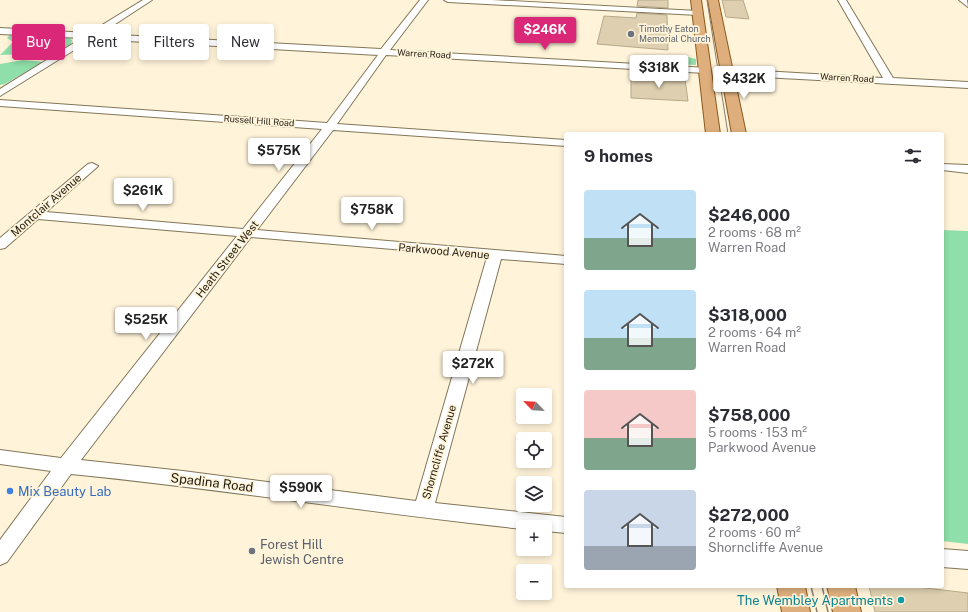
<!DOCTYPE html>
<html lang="en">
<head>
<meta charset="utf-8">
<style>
	body { margin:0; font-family:"Public Sans",sans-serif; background:#f2f2f3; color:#2b2b33; height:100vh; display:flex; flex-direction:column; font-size:15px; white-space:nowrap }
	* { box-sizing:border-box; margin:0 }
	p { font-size:13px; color:#7c7c81 }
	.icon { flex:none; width:22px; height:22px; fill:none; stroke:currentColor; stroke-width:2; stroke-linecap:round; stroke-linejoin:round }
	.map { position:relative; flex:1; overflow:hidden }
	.side { position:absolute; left:564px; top:132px; width:380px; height:456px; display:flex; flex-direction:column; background:#fff; border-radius:4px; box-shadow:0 2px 6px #0003 }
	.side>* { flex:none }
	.guide { position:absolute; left:12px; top:24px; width:380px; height:36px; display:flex; gap:8px }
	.needle { width:26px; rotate:295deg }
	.tools { position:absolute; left:516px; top:388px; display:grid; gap:8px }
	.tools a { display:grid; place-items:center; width:36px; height:36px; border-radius:4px; background:#fff; box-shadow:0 2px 6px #0003; font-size:20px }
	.price { position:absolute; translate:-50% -34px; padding:0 9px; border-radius:4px; background:#fff; color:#222; font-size:13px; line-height:26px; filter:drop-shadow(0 1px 2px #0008) }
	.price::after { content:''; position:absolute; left:50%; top:24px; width:12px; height:9px; margin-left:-6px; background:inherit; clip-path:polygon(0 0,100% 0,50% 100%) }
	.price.selected { background:#db2777; color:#fff }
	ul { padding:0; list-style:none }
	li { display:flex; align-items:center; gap:12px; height:100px; padding:0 20px }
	li span { display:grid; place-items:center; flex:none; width:112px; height:80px; border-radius:4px; color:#555 }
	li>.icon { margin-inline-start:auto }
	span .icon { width:48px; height:48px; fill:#fffc; stroke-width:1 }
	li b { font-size:17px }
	h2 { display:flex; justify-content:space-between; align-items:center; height:48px; padding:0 20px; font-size:17px }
	.pill { padding:0 14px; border-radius:4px; background:#fff; box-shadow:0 2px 6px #0003; font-size:14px; line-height:36px }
	.pill.selected { background:#db2777; color:#fff }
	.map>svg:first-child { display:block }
	.green { fill:#8fdfaa }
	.building { fill:#ddcfaf; stroke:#b6a98a }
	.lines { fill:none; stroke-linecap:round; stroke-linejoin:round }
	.minor-casing { stroke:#827658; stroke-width:2 }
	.major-casing { stroke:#8d581c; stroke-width:2 }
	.minor { fill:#fff; fill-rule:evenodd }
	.major { fill:#deaf7c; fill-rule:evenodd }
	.tram-far1 { stroke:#877f6c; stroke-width:1 }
	.tram { stroke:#877f6c; stroke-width:1.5 }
	.worship-dot { fill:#6b7280; stroke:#fff4d9; stroke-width:1.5 }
	.shop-dot { fill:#3f7fe0; stroke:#fff4d9; stroke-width:1.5 }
	.culture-dot { fill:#0f9aa8; stroke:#fff4d9; stroke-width:1.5 }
	.labels { text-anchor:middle; stroke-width:3.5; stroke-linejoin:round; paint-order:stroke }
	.far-worship-label { font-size:9px; fill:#5b616d; stroke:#fff4d9; text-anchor:start }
	.far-street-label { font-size:9px; fill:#1f1a0e; stroke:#fff4d9 }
	.street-label { font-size:11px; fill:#1f1a0e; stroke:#fff4d9 }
	.near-street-label { font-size:13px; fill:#1f1a0e; stroke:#fff4d9 }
	.near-shop-label { font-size:13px; fill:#366cbe; stroke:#fff4d9; text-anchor:start }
	.near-worship-label { font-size:13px; fill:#5b616d; stroke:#fff4d9; text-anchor:start }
	.near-culture-label { font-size:13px; fill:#0d838f; stroke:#fff4d9; text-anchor:end }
</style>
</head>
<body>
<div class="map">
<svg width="968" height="612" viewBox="0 0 968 612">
	<rect width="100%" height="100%" fill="#fff4d9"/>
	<!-- green -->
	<path class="green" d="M10,35l59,3 3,2 -1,4 -13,8 -8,1 -50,2 13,-13 -6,-4z
		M680,55l16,4v6l-23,-1v-7z
		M23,60l20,2 -38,22 -5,1v-21z
		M942,230l26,1v313l-26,-3z"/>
	<!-- building -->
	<path class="building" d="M638,0h30v8l-31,-2z
		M722,0h21l6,19 -23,-2z
		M637,13l30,2 1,35 -71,-6 7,-28 32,2z
		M631,76l54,3 3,22 -57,-3z
		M869,586h40l59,7v19h-93z"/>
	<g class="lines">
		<defs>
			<path id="minor" d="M143,0h9l-52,34 281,15 39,-49h8l-38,50 318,18 2,2 -5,3 -319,-18 -49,69 229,16v6l-233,-16 -76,100 309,26v8l-65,-5 -66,244 131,14v16l-21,-2v-4h-22v2c-151,-16 -301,-40 -452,-55l-64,88 -7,3v-25l51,-69 -51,-7v-14l61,8 176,-222 -199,-17 -33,29 -5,1v-11l88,-74 4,-1 6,3 -2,2 -50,44 197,17 79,-100 -322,-23v-6l327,23 51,-68 -286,-16 -92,57v-7l82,-51 -82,-4v-6l89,5zM251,237l236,20 -71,244 -233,-30 -102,-11z
				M444,0h48l206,11 4,2 -4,2 -250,-13z
				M838,0h8l47,78 75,4v6l-242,-13 -5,-3 5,-3 157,9z
				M959,0h8l1,7z
				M942,164l26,1v8l-26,-3z
				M942,549l26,2v18l-26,-2z"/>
			<path id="major" d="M691,0h10l19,134h-14z
				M708,0h10l28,134h-14z
				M777,586h28l5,26h-28z
				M827,586h28l6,26h-28z"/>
		</defs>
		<!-- minor casing -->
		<use href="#minor" class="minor-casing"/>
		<!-- major casing -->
		<use href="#major" class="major-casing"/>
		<!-- minor -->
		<use href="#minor" class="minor"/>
		<!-- major -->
		<use href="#major" class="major"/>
		<!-- tram-far1 -->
		<path class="tram-far1" d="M707,0l21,134"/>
		<!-- tram -->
		<path class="tram" d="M811,586l6,26
			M822,586l6,26"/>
	</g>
	<!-- markers -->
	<g class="worship-dot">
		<circle cx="631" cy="34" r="4"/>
		<circle cx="252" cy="551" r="4"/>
	</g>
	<circle class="shop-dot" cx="10" cy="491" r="4"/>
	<circle class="culture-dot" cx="901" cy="600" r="4"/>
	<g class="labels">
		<!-- far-worship labels -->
		<g class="far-worship-label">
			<text x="639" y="32">Timothy Eaton<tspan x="639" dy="10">Memorial Church</tspan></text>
		</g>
		<!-- far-street labels -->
		<g class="far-street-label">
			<text transform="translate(424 54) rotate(3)" y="3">Warren Road</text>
			<text transform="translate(847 78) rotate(3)" y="3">Warren Road</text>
			<text transform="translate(259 121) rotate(4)" y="3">Russell Hill Road</text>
		</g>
		<!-- street labels -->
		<g class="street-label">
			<text transform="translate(46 205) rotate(-41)" y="4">Montclair Avenue</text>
			<text transform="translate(444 251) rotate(5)" y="4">Parkwood Avenue</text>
			<text transform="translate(227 259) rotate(-52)" y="4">Heath Street West</text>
			<text transform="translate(439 452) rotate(-74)" y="4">Shorncliffe Avenue</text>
		</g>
		<!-- near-street labels -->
		<g class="near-street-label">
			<text transform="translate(212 482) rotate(7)" y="5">Spadina Road</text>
		</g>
		<!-- near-shop labels -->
		<g class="near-shop-label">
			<text x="18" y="496">Mix Beauty Lab</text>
		</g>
		<!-- near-worship labels -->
		<g class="near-worship-label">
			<text x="260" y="549">Forest Hill<tspan x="260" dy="15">Jewish Centre</tspan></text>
		</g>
		<!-- near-culture labels -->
		<g class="near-culture-label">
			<text x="893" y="605">The Wembley Apartments</text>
		</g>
	</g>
</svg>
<div class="tools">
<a><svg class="needle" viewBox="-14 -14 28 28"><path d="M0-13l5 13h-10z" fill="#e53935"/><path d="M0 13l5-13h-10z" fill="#7c7c81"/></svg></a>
<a><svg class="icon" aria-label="locate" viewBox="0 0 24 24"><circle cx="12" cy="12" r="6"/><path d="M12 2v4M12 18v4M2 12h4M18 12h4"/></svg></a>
<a><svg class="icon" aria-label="layers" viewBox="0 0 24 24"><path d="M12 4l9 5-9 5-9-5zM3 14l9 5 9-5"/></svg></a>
<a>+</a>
<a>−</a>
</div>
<b class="price selected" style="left:545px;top:51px">$246K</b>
<b class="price" style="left:659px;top:89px">$318K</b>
<b class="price" style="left:744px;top:100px">$432K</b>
<b class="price" style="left:279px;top:172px">$575K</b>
<b class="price" style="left:143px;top:212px">$261K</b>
<b class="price" style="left:372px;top:231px">$758K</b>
<b class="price" style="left:146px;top:341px">$525K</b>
<b class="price" style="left:473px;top:385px">$272K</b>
<b class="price" style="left:301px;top:509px">$590K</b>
<div class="guide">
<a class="pill selected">Buy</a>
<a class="pill">Rent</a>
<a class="pill">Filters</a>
<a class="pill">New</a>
</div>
<section class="side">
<h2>9 homes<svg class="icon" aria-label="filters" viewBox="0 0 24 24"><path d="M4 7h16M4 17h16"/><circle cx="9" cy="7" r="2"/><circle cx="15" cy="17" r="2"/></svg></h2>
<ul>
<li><span style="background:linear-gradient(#bfe0f5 60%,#7fa58c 0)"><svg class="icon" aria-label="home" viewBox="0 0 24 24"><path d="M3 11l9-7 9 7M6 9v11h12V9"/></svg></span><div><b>$246,000</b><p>2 rooms · 68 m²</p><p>Warren Road</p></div></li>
<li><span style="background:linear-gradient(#bfe0f5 60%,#7fa58c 0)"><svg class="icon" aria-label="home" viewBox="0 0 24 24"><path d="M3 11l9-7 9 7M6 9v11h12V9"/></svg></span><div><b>$318,000</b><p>2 rooms · 64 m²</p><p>Warren Road</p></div></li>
<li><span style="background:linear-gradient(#f6c9c9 60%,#7fa58c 0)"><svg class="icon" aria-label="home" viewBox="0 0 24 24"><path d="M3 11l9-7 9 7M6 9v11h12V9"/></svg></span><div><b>$758,000</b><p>5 rooms · 153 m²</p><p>Parkwood Avenue</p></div></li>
<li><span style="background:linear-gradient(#c9d6e8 70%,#9aa5b1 0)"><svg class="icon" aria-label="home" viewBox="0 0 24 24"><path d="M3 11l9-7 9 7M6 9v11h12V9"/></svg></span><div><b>$272,000</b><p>2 rooms · 60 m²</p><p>Shorncliffe Avenue</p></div></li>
</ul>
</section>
</div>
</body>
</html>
